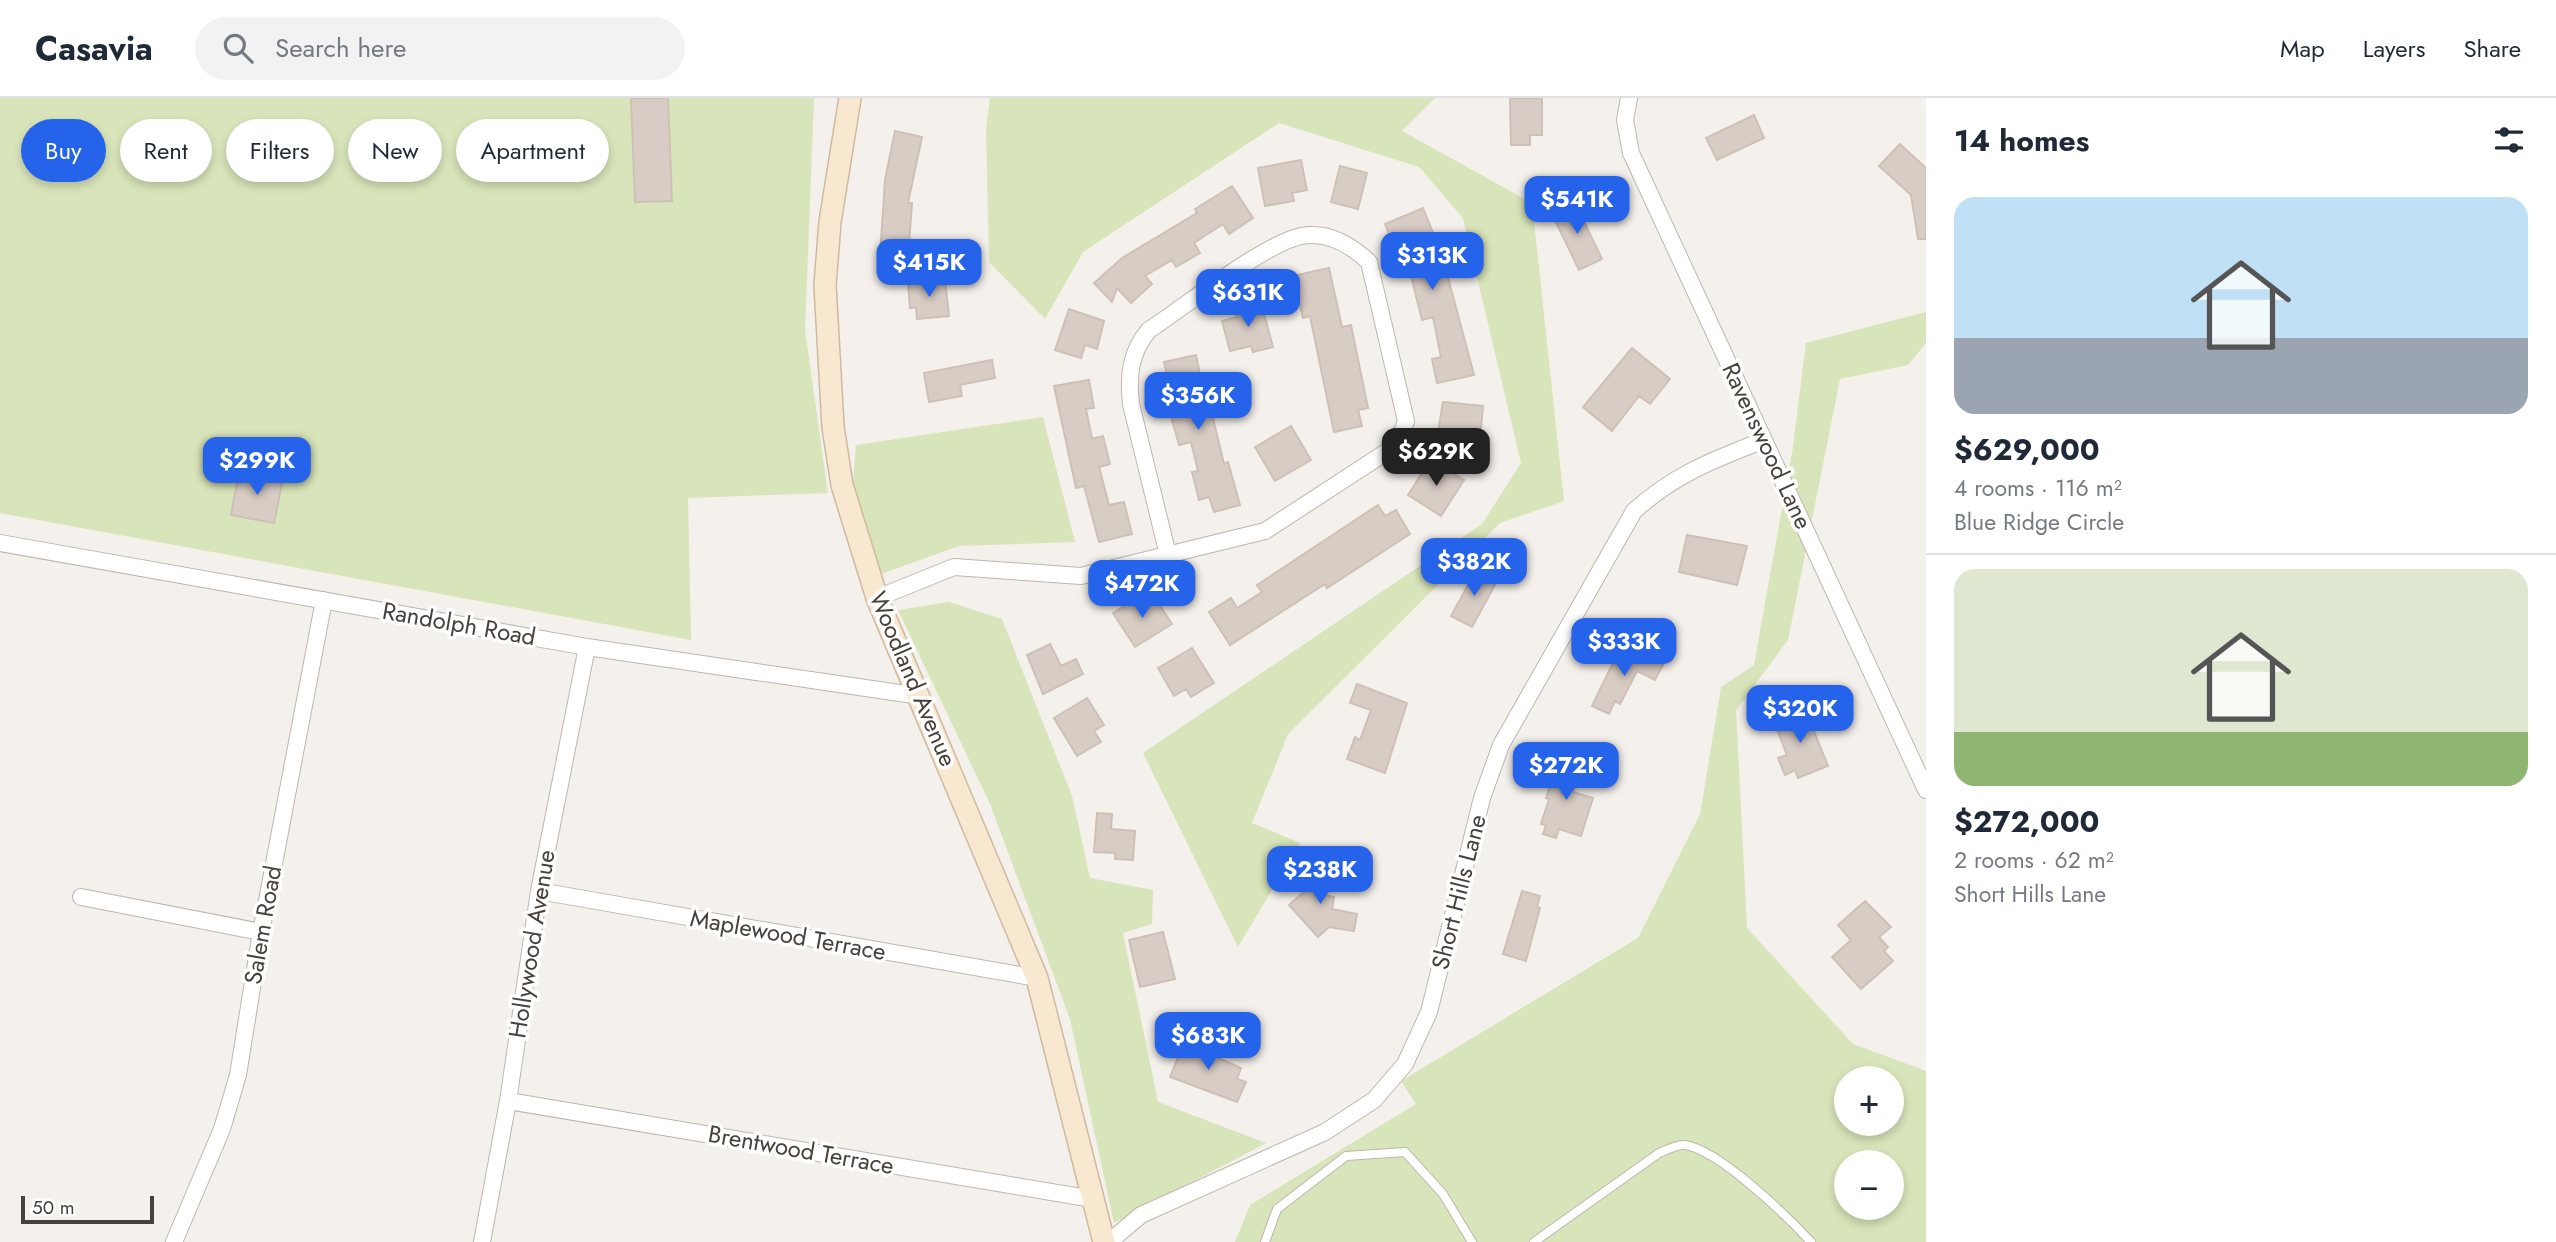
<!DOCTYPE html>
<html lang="en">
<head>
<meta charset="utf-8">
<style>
	body { margin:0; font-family:Jost,sans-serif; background:#f2f2f3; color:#1f2937; height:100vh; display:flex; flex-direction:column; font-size:26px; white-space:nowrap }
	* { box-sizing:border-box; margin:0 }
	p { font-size:23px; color:#747a83 }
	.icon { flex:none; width:38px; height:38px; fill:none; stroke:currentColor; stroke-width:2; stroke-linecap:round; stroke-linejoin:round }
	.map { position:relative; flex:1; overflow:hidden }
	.panel { display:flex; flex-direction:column; background:#fff; width:630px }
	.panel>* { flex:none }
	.guide { position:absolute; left:21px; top:21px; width:665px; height:63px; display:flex; gap:14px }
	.controls { position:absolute; left:1834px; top:968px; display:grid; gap:14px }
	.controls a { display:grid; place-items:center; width:70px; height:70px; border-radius:50%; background:#fff; box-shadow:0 4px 10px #0003; font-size:35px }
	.scale { position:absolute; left:21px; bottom:18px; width:133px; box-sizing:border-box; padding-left:7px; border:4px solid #48403a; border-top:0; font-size:19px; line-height:24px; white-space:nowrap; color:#48403a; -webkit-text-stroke:5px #fff; paint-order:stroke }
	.price { position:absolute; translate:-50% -60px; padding:0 16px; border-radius:14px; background:#2563eb; color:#fff; font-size:23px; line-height:46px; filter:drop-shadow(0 2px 4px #0008) }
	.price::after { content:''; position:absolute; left:50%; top:42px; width:21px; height:16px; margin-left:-10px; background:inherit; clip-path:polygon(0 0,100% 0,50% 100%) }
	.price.selected { background:#222; color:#fff }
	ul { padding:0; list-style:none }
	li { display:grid; align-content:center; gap:14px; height:371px; padding:0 28px }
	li+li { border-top:2px solid #e0e1e3 }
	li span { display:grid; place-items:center; height:217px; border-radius:21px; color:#555 }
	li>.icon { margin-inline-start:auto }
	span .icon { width:126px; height:126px; fill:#fffc; stroke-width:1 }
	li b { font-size:30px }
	h2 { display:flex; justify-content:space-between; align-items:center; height:84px; padding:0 28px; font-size:30px }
	.tag { padding:0 24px; border-radius:32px; background:#fff; box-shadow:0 4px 10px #0003; font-size:24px; line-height:63px }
	.tag.selected { background:#2563eb; color:#fff }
	header { display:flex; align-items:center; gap:42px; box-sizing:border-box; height:98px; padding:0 35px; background:#fff; border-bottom:2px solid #e0e1e3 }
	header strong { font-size:33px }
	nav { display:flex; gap:38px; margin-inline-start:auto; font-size:24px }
	.search { width:490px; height:63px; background:#f2f2f3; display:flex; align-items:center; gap:18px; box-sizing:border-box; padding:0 24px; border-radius:38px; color:#747a83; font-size:26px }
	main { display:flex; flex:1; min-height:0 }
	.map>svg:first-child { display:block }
	.green { fill:#d8e4b9; fill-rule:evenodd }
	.building { fill:#d8cdc5; stroke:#cfc0b6; stroke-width:2 }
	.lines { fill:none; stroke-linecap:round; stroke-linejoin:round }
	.lane-casing { stroke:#bfb6af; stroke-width:10 }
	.street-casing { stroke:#bfb6af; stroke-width:18 }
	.secondary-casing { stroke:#cfbaa0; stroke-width:24 }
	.lane { stroke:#fff; stroke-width:8 }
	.street { stroke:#fff; stroke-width:16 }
	.secondary { stroke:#f9e8d0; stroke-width:21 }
	.labels { text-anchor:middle; stroke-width:7; stroke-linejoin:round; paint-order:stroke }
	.street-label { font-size:24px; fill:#48403a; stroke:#fff }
</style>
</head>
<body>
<header>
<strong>Casavia</strong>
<div class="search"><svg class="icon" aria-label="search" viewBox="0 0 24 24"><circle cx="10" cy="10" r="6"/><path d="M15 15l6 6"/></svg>Search here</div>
<nav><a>Map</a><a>Layers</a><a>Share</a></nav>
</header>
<main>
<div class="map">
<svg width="1926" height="1144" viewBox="0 0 1926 1144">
	<rect width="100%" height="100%" fill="#f4f0ec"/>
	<!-- green -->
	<path class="green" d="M0,0h814l-9,232 23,163 -140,5 3,142 -691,-127z
		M990,0h445l-33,33 130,72 32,298 -64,22 -212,211 -36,89 48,20 -62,104 -95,-194 339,-229 39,-61 -58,-245 -44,-51 -140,-44 -196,129 -38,67 -56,-57 -3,-132z
		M1926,214v31l-18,22 -68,14 -52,261 -52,70 11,218 106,116 73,27v171h-691l15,-37 166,-101 -15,-23 237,-143 62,-124 21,-127 33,-22 39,-218 13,-104zM1846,980h46v46h-46zM1846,1064h46v46h-46z
		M1043,319l32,125 -116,4 -78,28 -28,-92 3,-37z
		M949,504l53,17 70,177 18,82 63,12 -1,34 -29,9 35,169 108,41 -152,80 -44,-204 -80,-215 -92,-194z"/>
	<!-- building -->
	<path class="building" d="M631,0h37l4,103 -37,1z
		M1510,0h32v37h-12v10h-19z
		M1754,17l10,23 -47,22 -11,-22z
		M895,33l27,6 -14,66h4l-4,55 -28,-2 5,-76z
		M1900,46l26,24v71h-8l-7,-44 -32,-29z
		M1301,62l6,30 -15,3 2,8 -29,5 -7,-38z
		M1340,68l27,7 -9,36 -27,-7z
		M1232,88l21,32 -24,16 -6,-10 -29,19 6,10 -24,14 -4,-7 -27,16 7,8 -21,19 -14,-15 -5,14 -18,-19 28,-25 75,-45 -2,-4z
		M1575,105l27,56 -23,11 -27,-56z
		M1423,110l19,47 32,120 -37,8 -5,-24 9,-2 -8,-40 -11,3 -15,-60 -6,3 -16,-39z
		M1329,170l13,59 9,-2 17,83 -10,2 4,16 -28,6 -24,-116 -7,2 -10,-42z
		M945,181l4,37 -32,3 -1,-12 -6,1 -2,-25z
		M1261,205l12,44 -20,5 -2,-6 -21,5 -8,-30 15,-4 -1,-8z
		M1069,211l35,12 -7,28 -12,-4 -4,13 -26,-8z
		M1632,250l38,31 -20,25 -11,-8 -27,35 -29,-24z
		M1196,257l11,55h4l13,54 4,-2 12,43 -26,7 -5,-15 -10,3 -7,-28 6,-1 -7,-29 -12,3 -19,-68 7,-2 -3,-13z
		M992,262l3,18 -35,7 2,11 -33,6 -5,-29z
		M1089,282l5,28 -8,1 6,30 11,-3 7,28 -11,3 10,38 15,-3 8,32 -33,8 -15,-56 -8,2 -22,-102z
		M1443,304l40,4 -4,42 -43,-4z
		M1291,328l20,34 -36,21 -20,-34z
		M1431,361l33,21 -23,36 -33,-21z
		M239,373l44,8 -9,44 -43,-8z
		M1378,407l7,11 11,-6 14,24 -83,54 -2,-4 -95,61 -21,-33 22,-14 6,10 25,-16 -5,-7z
		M1687,437l60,11 -10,39 -58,-13z
		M1478,469l13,7 -3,7 7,4 -23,42 -21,-11z
		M1141,498l7,11 9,-6 15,23 -37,23 -22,-34z
		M1050,546l11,22 15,-7 7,15 -40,20 -16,-39z
		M1621,548l42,19 -8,15 -18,-9 -17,33 -5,-3 -6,13 -17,-8z
		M1192,550l22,35 -23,14 -5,-8 -12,7 -16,-28z
		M1357,586l50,19 -22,70 -38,-14 8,-22 5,3 11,-30 -21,-7z
		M1087,600l17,27 -10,6 7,11 -24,14 -23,-38z
		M1805,611l23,57 -30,12 -3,-8 -10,5 -7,-17 9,-3 -13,-33z
		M1559,660l23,8 -9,26 20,6 -12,38 -22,-7 -3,9 -13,-4 3,-9 -5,-1 8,-25 -3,-1z
		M1097,715l15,1 -1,15 24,2 -2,29 -18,-1v-6l-21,-1z
		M1307,766l17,3 -5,27 15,3 -2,12 25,5 -3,17 -25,-4 -11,10 -29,-32 19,-17 -5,-5z
		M1522,793l18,5 -3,11 3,1 -14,53 -23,-7z
		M1865,803l26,26 -12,10 9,10 -4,4 9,10 -32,28 -29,-32 19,-17 -13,-15z
		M1163,834l12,47 -35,8 -11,-47z
		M1186,940l23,10 -2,5 34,15 -4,11 9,3 -9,20 -67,-25z"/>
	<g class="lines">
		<defs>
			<path id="lane" d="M1265,1144l12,-33 69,-53 59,-4 38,42 29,48
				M1534,1144l125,-89c8,-3 18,-9 26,-8 34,5 102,71 126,97"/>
			<path id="street" d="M1629,0l-4,22 6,33 295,637
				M0,445l587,104 333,49
				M877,500l77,-31 127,9 184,-45 132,-86 9,-24 -37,-159c-18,-17 -42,-31 -68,-26 -37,8 -117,71 -152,94 -19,22 -21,46 -18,74l37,151
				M539,793l498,87
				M81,799l180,35
				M508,1003l585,98
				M174,1144l48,-113 16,-54 23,-143 63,-332
				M482,1144l26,-141 31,-210 48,-244
				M1109,1144l32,-27 184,-83 49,-32 31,-36 24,-52 53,-214 19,-53 133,-234c41,-37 79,-51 130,-71"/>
			<path id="secondary" d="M850,0l-20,124 -5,63 8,142 9,58 35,113 160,380 67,264"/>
		</defs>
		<!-- lane casing -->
		<use href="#lane" class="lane-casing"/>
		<!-- street casing -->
		<use href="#street" class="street-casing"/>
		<!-- secondary casing -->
		<use href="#secondary" class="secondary-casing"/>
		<!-- lane -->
		<use href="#lane" class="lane"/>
		<!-- street -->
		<use href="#street" class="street"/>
		<!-- secondary -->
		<use href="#secondary" class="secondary"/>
	</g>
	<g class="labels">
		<!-- street labels -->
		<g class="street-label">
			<text transform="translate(1767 348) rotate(65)" y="8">Ravenswood Lane</text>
			<text transform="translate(459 526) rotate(10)" y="8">Randolph Road</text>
			<text transform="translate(913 581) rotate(67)" y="8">Woodland Avenue</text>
			<text transform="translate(1459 794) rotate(-76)" y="8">Short Hills Lane</text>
			<text transform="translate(263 827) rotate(-80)" y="8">Salem Road</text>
			<text transform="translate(788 837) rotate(10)" y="8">Maplewood Terrace</text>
			<text transform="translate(532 846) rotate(-81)" y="8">Hollywood Avenue</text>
			<text transform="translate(801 1052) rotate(10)" y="8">Brentwood Terrace</text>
		</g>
	</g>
</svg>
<div class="controls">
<a>+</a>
<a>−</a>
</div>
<div class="scale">50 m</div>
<b class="price" style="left:1577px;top:138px">$541K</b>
<b class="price" style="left:1432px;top:194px">$313K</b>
<b class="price" style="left:929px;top:201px">$415K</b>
<b class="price" style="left:1248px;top:231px">$631K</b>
<b class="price" style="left:1198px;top:334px">$356K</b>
<b class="price selected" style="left:1436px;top:390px">$629K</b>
<b class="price" style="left:257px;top:399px">$299K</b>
<b class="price" style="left:1474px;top:500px">$382K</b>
<b class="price" style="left:1142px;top:522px">$472K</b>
<b class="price" style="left:1624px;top:580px">$333K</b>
<b class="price" style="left:1800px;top:647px">$320K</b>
<b class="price" style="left:1566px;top:704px">$272K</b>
<b class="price" style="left:1320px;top:808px">$238K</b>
<b class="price" style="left:1208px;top:974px">$683K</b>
<div class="guide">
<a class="tag selected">Buy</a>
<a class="tag">Rent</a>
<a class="tag">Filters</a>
<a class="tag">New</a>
<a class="tag">Apartment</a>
</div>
</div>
<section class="panel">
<h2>14 homes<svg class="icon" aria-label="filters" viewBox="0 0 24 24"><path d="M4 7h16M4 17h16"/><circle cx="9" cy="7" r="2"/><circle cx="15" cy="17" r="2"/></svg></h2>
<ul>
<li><span style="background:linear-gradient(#bfe0f5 65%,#9aa5b1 0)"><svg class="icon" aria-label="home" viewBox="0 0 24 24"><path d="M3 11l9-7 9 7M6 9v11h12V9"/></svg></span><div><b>$629,000</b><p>4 rooms · 116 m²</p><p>Blue Ridge Circle</p></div></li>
<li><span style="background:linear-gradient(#dfe7d0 75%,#8fb573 0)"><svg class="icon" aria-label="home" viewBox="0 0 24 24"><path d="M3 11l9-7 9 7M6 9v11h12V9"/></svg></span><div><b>$272,000</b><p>2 rooms · 62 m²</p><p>Short Hills Lane</p></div></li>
</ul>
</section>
</main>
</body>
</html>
